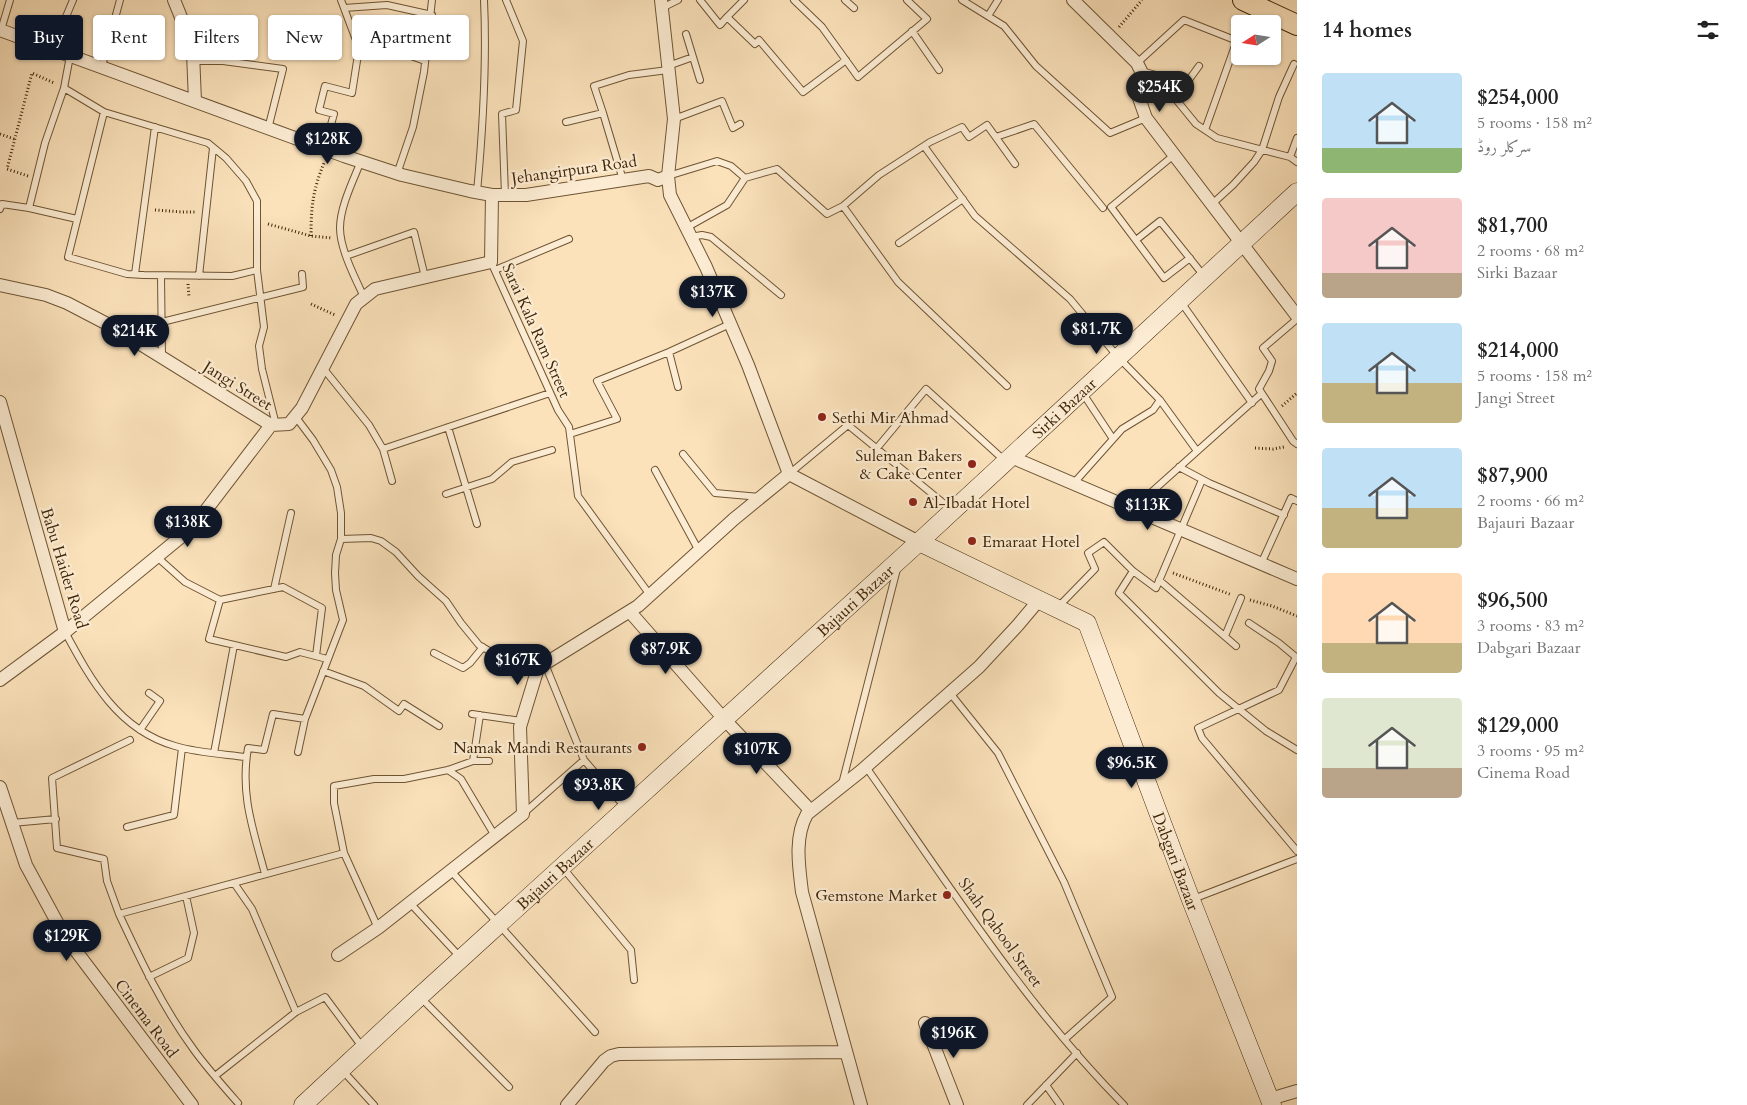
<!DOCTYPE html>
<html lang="en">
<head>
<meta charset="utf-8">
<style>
	body { margin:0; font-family:Cardo,Amiri,serif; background:#f6f6f6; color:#222; height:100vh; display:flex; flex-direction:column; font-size:19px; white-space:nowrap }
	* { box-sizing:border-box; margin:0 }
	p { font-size:16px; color:#767676 }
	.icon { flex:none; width:28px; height:28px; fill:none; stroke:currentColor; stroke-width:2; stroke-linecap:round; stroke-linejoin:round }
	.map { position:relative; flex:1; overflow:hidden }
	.details { display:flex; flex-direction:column; background:#fff; width:450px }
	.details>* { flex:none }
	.guide { position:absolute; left:15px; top:15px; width:475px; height:45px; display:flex; gap:10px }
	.needle { width:32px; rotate:258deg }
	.fabs { position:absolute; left:1231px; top:15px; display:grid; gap:10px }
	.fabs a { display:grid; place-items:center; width:50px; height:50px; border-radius:5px; background:#fff; box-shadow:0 1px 4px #0004; font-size:25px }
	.price { position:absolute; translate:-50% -42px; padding:0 11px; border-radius:18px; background:#111827; color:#fff; font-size:16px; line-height:32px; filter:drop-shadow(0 1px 2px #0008) }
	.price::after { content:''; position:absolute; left:50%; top:30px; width:15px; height:11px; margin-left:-8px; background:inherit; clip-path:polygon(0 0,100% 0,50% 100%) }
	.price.current { background:#222; color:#fff }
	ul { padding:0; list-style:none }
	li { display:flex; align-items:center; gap:15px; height:125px; padding:0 25px }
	li span { display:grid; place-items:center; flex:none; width:140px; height:100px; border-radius:5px; color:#555 }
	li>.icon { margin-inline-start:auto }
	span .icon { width:60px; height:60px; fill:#fffc; stroke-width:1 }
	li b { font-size:21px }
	h2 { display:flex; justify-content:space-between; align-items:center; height:60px; padding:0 25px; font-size:21px }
	.pill { padding:0 18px; border-radius:5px; background:#fff; box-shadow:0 1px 4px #0004; font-size:18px; line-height:45px }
	.pill.current { background:#111827; color:#fff }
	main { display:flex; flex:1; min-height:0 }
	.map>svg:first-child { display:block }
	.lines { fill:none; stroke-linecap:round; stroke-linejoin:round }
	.lane-casing { stroke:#6e5433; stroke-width:8 }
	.street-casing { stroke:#6e5433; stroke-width:14 }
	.secondary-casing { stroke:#3f2506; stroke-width:19 }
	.primary-casing { stroke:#3f2506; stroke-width:22 }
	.path { stroke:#3f2506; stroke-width:3; stroke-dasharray:1 2.5; stroke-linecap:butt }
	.lane { stroke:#fcecd3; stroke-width:6 }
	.street { stroke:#fcecd3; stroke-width:12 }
	.secondary { stroke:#fcecd3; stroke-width:18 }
	.primary { stroke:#fbe2bb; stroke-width:20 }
	.poi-dot { fill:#8f2418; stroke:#fcecd3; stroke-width:2 }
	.labels { text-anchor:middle; stroke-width:4.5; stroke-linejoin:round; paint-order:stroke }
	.street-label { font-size:16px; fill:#3f2506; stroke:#fcecd3 }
	.poi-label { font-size:16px; fill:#3f2506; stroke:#fcecd3; text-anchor:start }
</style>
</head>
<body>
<main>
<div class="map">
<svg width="1297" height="1105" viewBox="0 0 1297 1105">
	<rect width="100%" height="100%" fill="#fbe2bb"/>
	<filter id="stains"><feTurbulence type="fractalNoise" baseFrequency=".004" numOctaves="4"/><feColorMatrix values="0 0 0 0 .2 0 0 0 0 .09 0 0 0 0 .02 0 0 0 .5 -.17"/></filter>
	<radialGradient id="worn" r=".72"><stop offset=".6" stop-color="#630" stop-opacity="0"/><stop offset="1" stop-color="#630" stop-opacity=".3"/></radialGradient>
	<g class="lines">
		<defs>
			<path id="lane" d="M700,0l20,25 7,-8 28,27 4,-4 44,52 43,-32
				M794,0l28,27 36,50 69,-58 -20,-19
				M845,0l9,8
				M962,0l42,26 32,40 74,67 36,-15
				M344,8l43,-3 45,10
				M662,8l16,-8
				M988,16l10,-16
				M727,17l17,-17
				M1,30l9,-30
				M912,31l27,39
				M686,34l14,46
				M359,48l38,3 28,10
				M52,50l21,-50
				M1272,54l1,1
				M194,61h29l60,8 -15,60
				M1137,63l47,-43 56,22
				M102,66l18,-66
				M668,66l25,-9
				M1141,71l15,4 40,49 21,14 73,19 7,5
				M64,88l40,24 104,31 18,15 20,23 11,20v69l7,57 -5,19 3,23 14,56
				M1175,99l24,-33
				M104,112l-36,145 59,17 17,1 88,1 25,-6
				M603,113l-9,-27 35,-11 39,-5
				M674,119l48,-18 11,27 7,-4
				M566,122l37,-9 20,67
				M1205,130l32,-90
				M996,137l38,-13 69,84
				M924,146l51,70 95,83 48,58 42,43 37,51
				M324,149l10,-35 -15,-4 6,-24 27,7 7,-45 -18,-48
				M1174,155l-63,52 53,71 26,-20
				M1290,157l7,-19
				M361,161c-8,20 -21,46 -21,67 0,21 15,50 24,69
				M397,174l16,-47 11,-55 8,-72
				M668,176l49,-15 14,5 14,12 32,-9 50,45 16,-8 55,76 109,104
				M477,192c6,-64 10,-127 7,-192
				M505,195l-3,-81 14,-4 7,-69 -17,-41
				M1211,205l22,-20 21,-23 8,-12 17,-53 15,-33
				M843,206l36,-31 51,-33 32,-15 7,10 18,-12 28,39
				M29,208l16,-65 19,-55 6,-32
				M0,209l2,-5 27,4 48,11
				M686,228l41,-23 18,-27
				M691,237l11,-2 9,2 70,58
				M1136,240l24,-19 44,55
				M899,243l64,-44
				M346,256l68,-24 11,45
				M491,262l67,148 11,17 9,69 72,99
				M495,270l74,-31
				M135,274l20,-147
				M161,276l1,81
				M199,276l14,-128
				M1181,302l71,101
				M1297,319l-34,29 9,13 -3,10 -10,18 34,52 4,3
				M162,322l141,-35 -1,-13
				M669,352l9,35
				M323,368l46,57 14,24 9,32
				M1082,392l31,47
				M448,427l29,97
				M570,434l47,-15 -20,-38 72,-29 61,-28
				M877,448l49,-59 79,72
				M383,449l167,-56
				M683,454l32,39 45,4
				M1179,467l30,16 75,32
				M655,470l44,81
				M789,474l59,-49 104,85
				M1073,484l49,-55 31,-19 7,-10
				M446,494l46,-15 20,-17 40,-12
				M1136,511l10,-14 115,-103
				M341,539l30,-1 10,3 15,11 22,24 28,25 15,22 18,22 19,11 40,12
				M157,557l28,25 35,18 -11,39 77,18 14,-5 27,7
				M1261,564l30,-66 6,3
				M1133,571l-14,22 100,100 47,38 31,19
				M1159,580l77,66
				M274,589l17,-76
				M220,600l63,-13 39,21 -6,48
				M1058,607l37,-38 -7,-16 16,-11 29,29 23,17 46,-108
				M1249,623l30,20 18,15
				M65,632c26,48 53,98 110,114 23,7 48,8 71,11
				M1225,636l16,-38
				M434,653l29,15 7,-5 13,-16
				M1296,657l-17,33 -81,38 4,10 95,113
				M545,664l39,96 41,47
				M323,671l41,15 35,25 5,-7 35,22
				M950,693l48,60 66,129 48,115 -47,42
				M472,714l49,7
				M140,730l20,-29 -11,-8
				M130,740l-78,38 5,70 47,11 3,22 12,33 225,-61
				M298,752l7,-33
				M214,753l20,-108
				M473,761l7,-46
				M866,767c81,115 158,237 258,338
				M448,770l13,9 34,57
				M842,784l55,-215
				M524,813l60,-53
				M12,823l44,-4
				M127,827l47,-12 8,-67
				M563,868l68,82 3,30
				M451,871l144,161
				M265,874c-12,-45 -25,-79 -17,-126l16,2 9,-36 32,5 38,-99 -7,-30 -1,-17 1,-18 5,-16v-26l-4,-26 -6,-17 -18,-30 -18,-24
				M234,883l18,26 44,103
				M1193,899l104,-40
				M410,903l50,54
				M119,914c22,47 44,94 75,136 13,18 29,36 44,53
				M378,928l-34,-75 -10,-50v-17l40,-7h30l44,-9 25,-9h16
				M149,977l39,-19 6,-25 -8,-37
				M420,997l89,90
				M343,1071l31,34
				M215,1076l81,-64 29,-15 38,51
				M1046,1085l14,20
				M1027,1105l50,-52"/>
			<path id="street" d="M174,0l13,32 6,21 2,48
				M661,0l13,119 -6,57 2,19 36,72 42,98 41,109 130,68
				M1073,0l64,63 4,8 -2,27 7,20 151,198
				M0,30l344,126 58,19 68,16 22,4h34l123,-19 9,4 10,-4
				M0,285l46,10 21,8 46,24 158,98
				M0,402l65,230
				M271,425l18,-1 13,-16 54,-104 19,-15 116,-27 1,-67
				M1011,457l286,122
				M630,612l94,107 87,92
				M0,680l65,-48 117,-96 18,-18 71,-93
				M0,787l26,78 38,70 128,170
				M338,955l40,-27 145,-114 -3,-87 18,-59 100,-62 96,-87 55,-45
				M925,1023l32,82
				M1270,1099l27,-8
				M567,1105l37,-44 7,-5 8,-2 227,-2
				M861,1105l-59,-213c-3,-25 -8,-55 5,-78l54,-43 118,-104 39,-42 21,-25"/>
			<g id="secondary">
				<path id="s1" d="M919,542l168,81 104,277 81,205"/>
				<path id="s2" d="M303,1105l116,-108 500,-455 378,-350"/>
			</g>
			<path id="primary" d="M1243,0l54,25"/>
		</defs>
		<!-- lane casing -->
		<use href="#lane" class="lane-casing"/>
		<!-- street casing -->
		<use href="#street" class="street-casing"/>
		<!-- secondary casing -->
		<use href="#secondary" class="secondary-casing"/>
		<!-- primary casing -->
		<use href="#primary" class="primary-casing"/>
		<!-- path -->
		<path class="path" d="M1119,27l23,-27
			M0,134l14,5
			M28,176l-21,-7 25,-96 22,10
			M155,210l27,2h14
			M268,224l43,12 21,2
			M311,236c0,-30 2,-46 13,-73
			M188,284l1,13
			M311,304l24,11
			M1282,406l15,-13
			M1255,448l18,1 11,-2
			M1173,573l59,22
			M1250,600l22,6 25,10"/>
		<!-- lane -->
		<use href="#lane" class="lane"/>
		<!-- street -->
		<use href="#street" class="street"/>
		<!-- secondary -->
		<use href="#secondary" class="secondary"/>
		<!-- primary -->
		<use href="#primary" class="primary"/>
	</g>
	<!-- markers -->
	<g class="poi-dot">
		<circle cx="822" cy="417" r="5"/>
		<circle cx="972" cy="464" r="5"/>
		<circle cx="913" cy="502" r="5"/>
		<circle cx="972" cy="541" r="5"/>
		<circle cx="642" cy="747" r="5"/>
		<circle cx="947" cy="895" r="5"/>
	</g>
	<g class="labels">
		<!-- street labels -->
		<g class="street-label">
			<text transform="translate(574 169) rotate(-8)" y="6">Jehangirpura Road</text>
			<text transform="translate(537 330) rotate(66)" y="6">Sarai Kala Ram Street</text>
			<text transform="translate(238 385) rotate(32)" y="6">Jangi Street</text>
			<text dy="6" stroke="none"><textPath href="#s2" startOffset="1032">Sirki Bazaar</textPath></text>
			<text transform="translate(65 568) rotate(73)" y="6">Babu Haider Road</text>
			<text dy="6" stroke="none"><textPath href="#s2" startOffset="748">Bajauri Bazaar</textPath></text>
			<text dy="6" stroke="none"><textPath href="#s1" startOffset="441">Dabgari Bazaar</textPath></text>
			<text dy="6" stroke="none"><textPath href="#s2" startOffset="342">Bajauri Bazaar</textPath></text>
			<text transform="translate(1001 932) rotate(54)" y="6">Shah Qabool Street</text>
			<text transform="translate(147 1018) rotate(53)" y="6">Cinema Road</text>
		</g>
		<!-- poi labels -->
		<g class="poi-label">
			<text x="832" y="423">Sethi Mir Ahmad</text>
			<text x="962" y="461" text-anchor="end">Suleman Bakers<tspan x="962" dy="18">&amp; Cake Center</tspan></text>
			<text x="923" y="508">Al-Ibadat Hotel</text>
			<text x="982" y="547">Emaraat Hotel</text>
			<text x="632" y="753" text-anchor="end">Namak Mandi Restaurants</text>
			<text x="937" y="901" text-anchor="end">Gemstone Market</text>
		</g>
	</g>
	<rect width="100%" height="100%" filter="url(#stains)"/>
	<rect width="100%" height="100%" fill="url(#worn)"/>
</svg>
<div class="fabs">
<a><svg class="needle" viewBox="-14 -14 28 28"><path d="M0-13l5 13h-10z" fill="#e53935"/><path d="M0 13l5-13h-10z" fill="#767676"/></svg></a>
</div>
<b class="price current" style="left:1160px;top:113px">$254K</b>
<b class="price" style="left:328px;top:165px">$128K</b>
<b class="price" style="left:713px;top:318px">$137K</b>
<b class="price" style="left:1097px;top:355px">$81.7K</b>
<b class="price" style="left:135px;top:357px">$214K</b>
<b class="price" style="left:1148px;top:531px">$113K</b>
<b class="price" style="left:188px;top:548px">$138K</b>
<b class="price" style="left:666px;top:675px">$87.9K</b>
<b class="price" style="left:518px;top:686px">$167K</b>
<b class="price" style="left:757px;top:775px">$107K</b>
<b class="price" style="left:1132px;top:789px">$96.5K</b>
<b class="price" style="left:599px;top:811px">$93.8K</b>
<b class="price" style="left:67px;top:962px">$129K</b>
<b class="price" style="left:954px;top:1059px">$196K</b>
<div class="guide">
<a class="pill current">Buy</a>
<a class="pill">Rent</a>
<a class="pill">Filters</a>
<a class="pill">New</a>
<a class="pill">Apartment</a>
</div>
</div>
<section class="details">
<h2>14 homes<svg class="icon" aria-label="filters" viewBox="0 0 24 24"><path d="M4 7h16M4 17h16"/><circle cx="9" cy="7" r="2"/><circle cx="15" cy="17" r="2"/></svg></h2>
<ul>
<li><span style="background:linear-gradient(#bfe0f5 75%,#8fb573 0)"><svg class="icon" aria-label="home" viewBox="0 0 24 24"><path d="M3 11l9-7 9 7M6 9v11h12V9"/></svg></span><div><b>$254,000</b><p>5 rooms · 158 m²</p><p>سرکلر روڈ</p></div></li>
<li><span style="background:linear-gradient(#f6c9c9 75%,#b9a48a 0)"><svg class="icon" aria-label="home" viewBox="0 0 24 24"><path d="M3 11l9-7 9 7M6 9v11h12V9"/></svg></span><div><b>$81,700</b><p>2 rooms · 68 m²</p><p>Sirki Bazaar</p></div></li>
<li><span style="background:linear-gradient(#bfe0f5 60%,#c2b280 0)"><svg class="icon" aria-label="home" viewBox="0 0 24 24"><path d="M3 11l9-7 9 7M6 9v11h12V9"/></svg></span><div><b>$214,000</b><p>5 rooms · 158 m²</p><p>Jangi Street</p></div></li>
<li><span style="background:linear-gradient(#bfe0f5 60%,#c2b280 0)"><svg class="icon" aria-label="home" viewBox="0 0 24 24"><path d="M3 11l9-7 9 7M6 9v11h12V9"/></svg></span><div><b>$87,900</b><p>2 rooms · 66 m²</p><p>Bajauri Bazaar</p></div></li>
<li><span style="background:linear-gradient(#ffd9b3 70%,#c2b280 0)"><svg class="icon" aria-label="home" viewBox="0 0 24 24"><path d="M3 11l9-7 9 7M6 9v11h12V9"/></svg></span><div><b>$96,500</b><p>3 rooms · 83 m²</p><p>Dabgari Bazaar</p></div></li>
<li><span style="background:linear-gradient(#dfe7d0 70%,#b9a48a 0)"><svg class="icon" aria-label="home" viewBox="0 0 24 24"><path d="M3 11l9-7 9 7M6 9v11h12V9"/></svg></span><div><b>$129,000</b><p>3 rooms · 95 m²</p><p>Cinema Road</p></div></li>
</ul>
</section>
</main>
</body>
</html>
